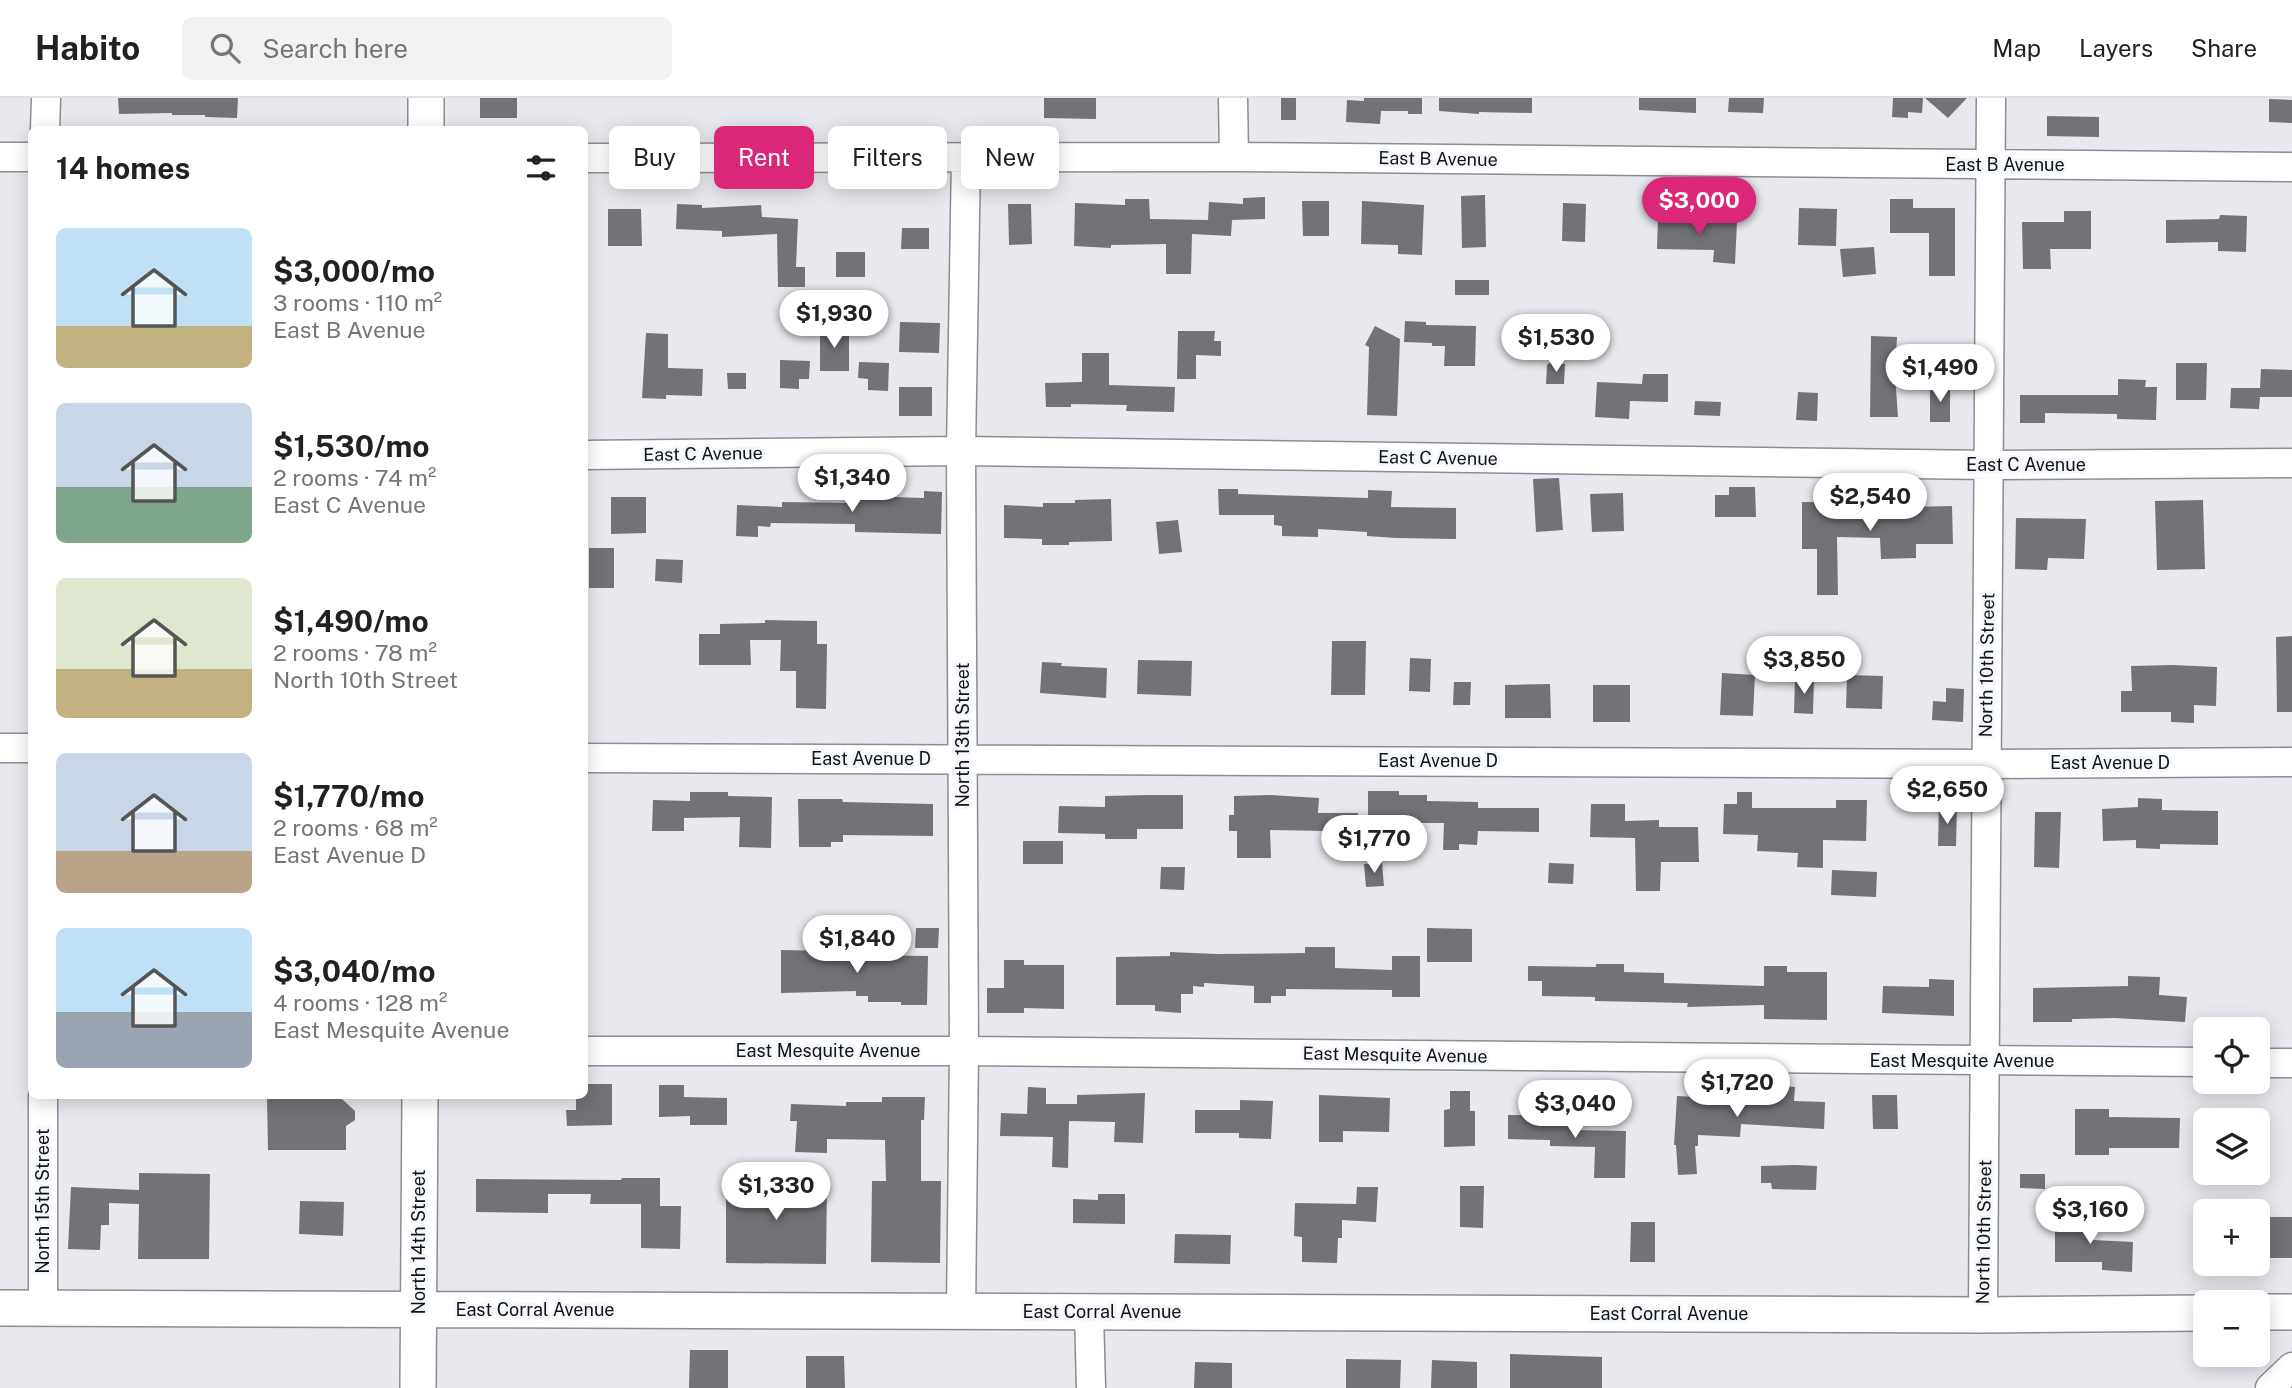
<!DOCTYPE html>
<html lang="en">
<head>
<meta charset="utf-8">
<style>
	body { margin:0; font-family:"Public Sans",sans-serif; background:#f2f2f2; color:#202124; height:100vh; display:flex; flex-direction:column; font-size:26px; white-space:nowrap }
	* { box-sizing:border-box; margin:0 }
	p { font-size:23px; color:#757577 }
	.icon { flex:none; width:38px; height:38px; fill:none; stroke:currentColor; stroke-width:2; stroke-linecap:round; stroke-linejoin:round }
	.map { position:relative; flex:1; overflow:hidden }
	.panel { position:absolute; left:28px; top:28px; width:560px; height:973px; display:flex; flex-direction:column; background:#fff; border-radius:10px; box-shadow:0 4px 18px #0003 }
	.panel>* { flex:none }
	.banner { position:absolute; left:609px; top:28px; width:665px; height:63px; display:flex; gap:14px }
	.buttons { position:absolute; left:2193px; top:919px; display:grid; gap:14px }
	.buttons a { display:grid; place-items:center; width:77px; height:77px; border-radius:10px; background:#fff; box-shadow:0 4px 18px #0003; font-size:35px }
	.price { position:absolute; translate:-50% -60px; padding:0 16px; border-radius:24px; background:#fff; color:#222; font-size:23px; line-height:46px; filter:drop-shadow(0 2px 4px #0008) }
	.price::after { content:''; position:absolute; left:50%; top:42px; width:21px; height:16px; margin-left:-10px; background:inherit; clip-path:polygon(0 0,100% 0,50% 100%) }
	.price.selected { background:#db2777; color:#fff }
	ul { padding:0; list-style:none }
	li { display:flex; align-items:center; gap:21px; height:175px; padding:0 28px }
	li span { display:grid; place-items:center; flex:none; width:196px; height:140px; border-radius:10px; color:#555 }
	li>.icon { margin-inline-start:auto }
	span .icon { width:84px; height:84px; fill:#fffc; stroke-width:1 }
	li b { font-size:30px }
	h2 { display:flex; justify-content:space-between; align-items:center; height:84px; padding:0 28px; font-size:30px }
	.chip { padding:0 24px; border-radius:10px; background:#fff; box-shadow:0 4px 18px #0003; font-size:24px; line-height:63px }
	.chip.selected { background:#db2777; color:#fff }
	header { display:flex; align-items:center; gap:42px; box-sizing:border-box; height:98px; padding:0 35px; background:#fff; border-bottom:2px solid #e0e0e0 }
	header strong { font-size:33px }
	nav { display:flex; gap:38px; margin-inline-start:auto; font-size:24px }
	.search { width:490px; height:63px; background:#f2f2f2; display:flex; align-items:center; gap:18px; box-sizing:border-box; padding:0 24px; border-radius:10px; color:#757577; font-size:26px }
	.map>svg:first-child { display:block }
	.building { fill:#717378 }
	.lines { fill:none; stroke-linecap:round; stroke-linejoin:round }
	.minor-casing { stroke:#8b8d91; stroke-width:31 }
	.major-casing { stroke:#8b8d91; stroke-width:38 }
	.minor { stroke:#fff; stroke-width:28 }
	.major { stroke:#fff; stroke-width:35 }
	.labels { text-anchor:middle; stroke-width:6; stroke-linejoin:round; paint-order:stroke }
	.street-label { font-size:18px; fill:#111213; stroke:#f4f7fc }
</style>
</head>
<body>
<header>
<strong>Habito</strong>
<div class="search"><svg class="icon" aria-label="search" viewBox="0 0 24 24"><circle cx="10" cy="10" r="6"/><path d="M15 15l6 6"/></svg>Search here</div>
<nav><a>Map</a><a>Layers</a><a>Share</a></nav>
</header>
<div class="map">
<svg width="2292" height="1290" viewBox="0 0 2292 1290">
	<rect width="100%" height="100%" fill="#e7e9ee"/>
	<!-- building -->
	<path class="building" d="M118,0h120l-1,20 -32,-1v-2h-33v-2l-53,1z
		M480,0h37v20h-37z
		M1044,0h52v21l-52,-1z
		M1281,0h15v22h-15z
		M1364,0h58v16h-14v-3h-27l-1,13 -34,-2 1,-22 17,1z
		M1439,0h93v15l-53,-1v2l-40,-3z
		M1639,0h57v15l-57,-3z
		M1729,0h35l-1,15 -35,-1z
		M1893,0h30l-1,15 -14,-1v6l-16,-1z
		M1925,0h42l-19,20z
		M2269,1l23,1v23l-23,-1z
		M2047,18l52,1v20l-52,-1z
		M1485,97l1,52 -24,1 -1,-52z
		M1265,99v22l-33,1 -1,16 -39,-2 -1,40h-25v-30l-55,1v3l-37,-2 1,-43 50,2v-6h24l1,20 58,1 1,-18 34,2v-6z
		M1890,101h23v9h42v68h-26v-43h-39z
		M1302,103h27v35h-26z
		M1362,103l62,4 -2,50 -24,-1v-9l-37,-1z
		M1563,105l23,1 -1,38 -23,-1z
		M677,106l25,1v3l59,-3 1,12 36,2 -2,48h9v20h-27l-1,-53 -55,3v-6l-46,-2z
		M1008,106h23l1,40 -23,1z
		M1799,110l38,1 -1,37 -38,-1z
		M608,111h33l1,37h-34z
		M2064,113h27v38h-41l1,20h-28l-1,-47h42z
		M2220,117l27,1 -1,36 -28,-1v-9l-52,1v-23l53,-1z
		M1658,120l79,4 -2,42 -22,-2 1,-12 -57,-1z
		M902,130h27v21h-28z
		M1874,149l2,27 -33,3 -3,-28z
		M836,154h29v25h-29z
		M1455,182h34v15h-34z
		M1405,223l21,1v3l50,1 -1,40h-31l1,-20h-13v-3l-28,-1z
		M900,224l40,1 -1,30 -40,-1z
		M1375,228l25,13 -3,77 -30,-1 2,-68 -4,-2z
		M820,232h29v41h-29z
		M1178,233h37l-1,10h7v15l-25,-1v24h-19z
		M646,235l22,1v34l35,1 -1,27 -36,-1v4l-24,-1z
		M1871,238l26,1 -2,37 3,43h-28z
		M1082,255h27v32l66,2 -1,25 -48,-1 1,-6 -56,-1v3h-25l-1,-24 37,-1z
		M780,262l30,1 -1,18h-10v10l-19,-1z
		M859,264l30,1 -1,28 -20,-1v-11l-10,-1z
		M1550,265l15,1 -1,20h-18l1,-19z
		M2176,265h31l-1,37h-30z
		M2261,271l31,1v27h-32l-1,12 -29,-1 1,-20h29z
		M727,275h19v16h-18z
		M1643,276h25v28l-38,-1 -1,18 -34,-2 2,-35 45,2z
		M2118,281l28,1 -1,7h12l-1,33 -39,-1v-5l-72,-1v10h-25v-28h98z
		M899,289h33v29h-33z
		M1930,289h20v35h-20z
		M1798,294l20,1 -1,28 -21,-1z
		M1695,303l26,1 -1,14 -26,-1z
		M1559,380l4,52 -27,2 -3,-53z
		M1729,389h26l1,30h-41v-22h14z
		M1218,391h20v5l130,4v-8l24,1 -1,16 65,1v31l-60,-1 -29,-2v-4l-49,-3v8l-36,-1v-10l-8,-1v-10h-55z
		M924,393l18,1 -1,42 -86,-2v-8l-84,-1 -1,4 -12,-1v11l-22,-1 1,-31 45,2v-5l73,1v-11l37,1v4l32,1z
		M1623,395l1,38 -32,1 -2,-38z
		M611,399h35v36l-35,1z
		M1111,401l1,42 -43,1v3h-27v-6l-38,-1v-33l39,2v-4h32v-3z
		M2203,402l2,69 -48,1 -2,-69z
		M1802,404l62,1v5l88,-2 1,38h-37v14l-35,1 -1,-21 -43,-1 1,58h-21v-46h-15z
		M2016,420l70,1 -2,40 -36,-1 -1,12 -32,-1z
		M1178,422l4,32 -23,2 -3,-32z
		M589,450h25v40h-25z
		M656,461l27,1 -1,23 -27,-2z
		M765,522l52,1v23h10l-1,65 -30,-1v-37h-16l1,-31h-31l1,25h-52v-31h21v-10l45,-1z
		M2292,538v76h-15l-1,-75z
		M1332,543h34l-1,54h-34z
		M1410,560l21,1 -1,33 -21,-1z
		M1138,562l54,1 -1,35 -54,-2z
		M1042,564l20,1 -1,3 46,2 -1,30 -66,-5z
		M2173,567l44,2 -1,39 -22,-1v18l-23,-1v-10h-50v-21h11l-1,-25z
		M1722,575l33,2 -2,41 -33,-1z
		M1847,577l36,1 -1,33 -36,-1z
		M1795,580h19l-1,36 -19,-1z
		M1454,584h17l-1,23h-17z
		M1550,586l1,34h-46v-33z
		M1593,587h37v37h-37z
		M1946,590l18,1 -1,33 -31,-2 1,-19 13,1z
		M1368,693h31v4h28v6l51,1v6h61v24l-61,-1 -1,14 -18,-1v6h-16l1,-27h-76z
		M690,694h38v4l44,1 -1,51 -32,-1 1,-30 -56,1v13h-32l1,-31 37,1z
		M1737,694h15v16h84v-8h31l-1,41 -43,-1v28l-26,-1 1,-14 -41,-2 1,-16 -35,-1 1,-30h13z
		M1149,697h34v34h-46v10h-32v-5l-47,-1 1,-27 46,1v-11z
		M1270,697l49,3 -1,15h40l1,22h-32v-4l-57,-1 1,28h-34v-27h-8v-16h5v-19z
		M2138,700l24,1v11l56,1v34l-58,-1v5l-24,-1v-8l-33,1 -1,-32 36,-2z
		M798,701h44l1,3 90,2v32l-90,-1v7h-12v5h-32z
		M1591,706h34v17l34,-1v7h39l1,35h-38l-1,29h-24l-1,-53 -45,-1z
		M1939,708l18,1 -1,39h-18z
		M2035,714h26l-2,56 -25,-1z
		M1023,743h40v23h-40z
		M1382,765l2,23 -18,1 -2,-23z
		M1549,765l25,1 -1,20 -25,-1z
		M1161,769h24l-1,23 -24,-1z
		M1832,772l45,2 -1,25 -45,-2z
		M916,830h23l-1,20h-23z
		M1427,830l45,1v33h-45z
		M1305,849h30v21l57,2v-14h28v41h-28v-7l-106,-1v7h-15v7h-17v-17l-50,-3v4l-11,-1v8h-12v19l-26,-2v-6h-39v-48l54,-1v-4l47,2 88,-1z
		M837,851h14v6l77,1 -1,49h-26v-3h-33v-6h-12v-5l-75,2v-43l56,1z
		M1004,862h20v5h40v44l-40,-1v5h-37v-25h17z
		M1596,866h28v8l40,1v10l100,3v-20h23v6h40v48l-63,-1v-14l-77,2 1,-4 -93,-2v-4l-53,-1v-15h-14v-15l68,1z
		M2128,878l32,1 -1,18 28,2 -2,25 -70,-4 -43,1v3h-39v-34l95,-2z
		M1929,881l25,1v36l-72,-3 1,-27 46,1z
		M584,986h28v41l-45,1 -1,-16h10v-14h8z
		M659,987h25v12l43,1v27h-37v-9l-31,1z
		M1774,987l21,2 -1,14 31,1 -1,27 -83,-5 -1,13 -42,-2v11h-3l2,28 -19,1 -2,-30h-2l3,-49 96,5z
		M1028,989l18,1v16h31v-9l68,-2 -2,50 -29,-1 1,-20 -46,-1 -1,47 -16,-1 1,-30 -53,-1 1,-23 26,1z
		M1450,993h20v20h5v35l-31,1v-37l6,-1z
		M1319,997l71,3 -1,34 -46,-1v11h-24z
		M1872,997h25l1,34h-25z
		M882,999h43l-1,23h-3v61h20l-1,82 -69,-1 1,-81h14l-1,-41 -58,-1v14l-32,-1 2,-31h-7l1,-17 55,2v-4h36z
		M267,1001h75l13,12v9l-9,6v24h-78z
		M1240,1002l33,1 -2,38 -32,-1v-5h-44v-23h45z
		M2075,1011h34v8l71,1 -1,30h-70v7h-34z
		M1508,1017l66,1v14l52,1 -1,47h-31l1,-31 -45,-1v-6l-42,-1z
		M1795,1067l22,1 -1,24 -44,-1 -1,-6h-10v-17z
		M139,1075l71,1 -1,85h-71l1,-55 -30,-1v22h-8l-1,25 -32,-1 3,-62 68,3z
		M2020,1076h25v15l-25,-1z
		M622,1080h38v28h21l-1,43 -39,-1v-44h-51l1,-10h-43v19l-72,-1v-33l145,1z
		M726,1082l101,1 -1,83 -100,-1z
		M1460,1088h24l-1,42 -23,-1z
		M1357,1089h21l-2,35 -34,-2v18h-4l-1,25 -35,-1v-25l-8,-1 1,-33 61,1z
		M1098,1096h27v30l-52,-1v-24l25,1z
		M300,1103l44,1 -1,34 -44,-2z
		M2258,1119h34v41h-34z
		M2055,1121h38v21l40,2 -1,30 -30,-2v-8h-47z
		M1631,1124h24v40h-25z
		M1175,1136l56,1 -1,29 -56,-1z
		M690,1252h38v38h-39z
		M1510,1256l92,3v31h-92z
		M806,1258h38l1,32h-39z
		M1346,1261l55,1 -1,28h-54z
		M1432,1262l45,2v26h-46z
		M1195,1264l37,1v25h-38z"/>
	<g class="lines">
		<defs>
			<path id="minor" d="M1233,0l1,59
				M45,32l1,-32
				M0,59h32
				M584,60l650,-1 1058,10
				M584,357l377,-4 1028,14 303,-2
				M0,650h32
				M584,660l1402,6 306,-2
				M584,953h380l1241,11
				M2258,965h34
				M43,1209v-211
				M961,1214l3,-261 -3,-600 5,-293
				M1089,1214l2,76
				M1983,1217l8,-1217
				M2270,1290l22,-21"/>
			<path id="major" d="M426,0v32
				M0,1210l1983,7 222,-2
				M2258,1214h34
				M418,1290l2,-292"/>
		</defs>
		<!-- minor casing -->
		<use href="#minor" class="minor-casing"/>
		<!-- major casing -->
		<use href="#major" class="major-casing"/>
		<!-- minor -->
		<use href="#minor" class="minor"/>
		<!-- major -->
		<use href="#major" class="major"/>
	</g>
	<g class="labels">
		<!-- street labels -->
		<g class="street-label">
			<text transform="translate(1438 61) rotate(1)" y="6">East B Avenue</text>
			<text x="2005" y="73">East B Avenue</text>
			<text transform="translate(703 356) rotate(-1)" y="6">East C Avenue</text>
			<text transform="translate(1438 360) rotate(1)" y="6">East C Avenue</text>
			<text x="2026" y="373">East C Avenue</text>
			<text transform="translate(1987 567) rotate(-89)" y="6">North 10th Street</text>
			<text transform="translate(963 637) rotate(-90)" y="6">North 13th Street</text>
			<text x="871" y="667">East Avenue D</text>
			<text x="1438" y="669">East Avenue D</text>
			<text x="2110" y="671">East Avenue D</text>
			<text x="828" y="959">East Mesquite Avenue</text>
			<text transform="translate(1395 957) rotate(1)" y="6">East Mesquite Avenue</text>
			<text x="1962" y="969">East Mesquite Avenue</text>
			<text transform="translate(43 1103) rotate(-90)" y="6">North 15th Street</text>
			<text transform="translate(1984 1134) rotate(-89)" y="6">North 10th Street</text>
			<text transform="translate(419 1144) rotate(-90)" y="6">North 14th Street</text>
			<text x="535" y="1218">East Corral Avenue</text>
			<text x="1102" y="1220">East Corral Avenue</text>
			<text x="1669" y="1222">East Corral Avenue</text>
		</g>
	</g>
</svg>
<div class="buttons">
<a><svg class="icon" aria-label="locate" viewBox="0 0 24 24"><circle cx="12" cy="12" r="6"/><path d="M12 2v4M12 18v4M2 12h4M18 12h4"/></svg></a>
<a><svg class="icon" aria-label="layers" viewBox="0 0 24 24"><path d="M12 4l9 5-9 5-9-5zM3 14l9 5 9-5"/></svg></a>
<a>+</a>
<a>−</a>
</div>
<b class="price selected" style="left:1699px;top:139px">$3,000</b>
<b class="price" style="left:834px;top:252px">$1,930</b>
<b class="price" style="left:1556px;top:276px">$1,530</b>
<b class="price" style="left:1940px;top:306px">$1,490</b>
<b class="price" style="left:852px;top:416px">$1,340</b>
<b class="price" style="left:1870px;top:435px">$2,540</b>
<b class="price" style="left:1804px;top:598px">$3,850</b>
<b class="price" style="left:1947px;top:728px">$2,650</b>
<b class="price" style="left:1374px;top:777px">$1,770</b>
<b class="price" style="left:857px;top:877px">$1,840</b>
<b class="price" style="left:1737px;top:1021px">$1,720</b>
<b class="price" style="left:1575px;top:1042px">$3,040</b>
<b class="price" style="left:776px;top:1124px">$1,330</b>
<b class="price" style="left:2090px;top:1148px">$3,160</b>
<div class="banner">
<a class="chip">Buy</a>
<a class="chip selected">Rent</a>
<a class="chip">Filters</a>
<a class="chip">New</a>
</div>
<section class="panel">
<h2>14 homes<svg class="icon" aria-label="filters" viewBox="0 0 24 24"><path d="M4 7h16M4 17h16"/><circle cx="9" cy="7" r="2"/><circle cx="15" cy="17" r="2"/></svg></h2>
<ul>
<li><span style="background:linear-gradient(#bfe0f5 70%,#c2b280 0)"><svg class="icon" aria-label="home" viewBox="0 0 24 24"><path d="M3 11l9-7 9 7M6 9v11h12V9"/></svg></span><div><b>$3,000/mo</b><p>3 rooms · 110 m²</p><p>East B Avenue</p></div></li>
<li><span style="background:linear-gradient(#c9d6e8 60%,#7fa58c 0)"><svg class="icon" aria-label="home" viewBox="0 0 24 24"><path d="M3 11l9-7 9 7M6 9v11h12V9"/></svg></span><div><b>$1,530/mo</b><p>2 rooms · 74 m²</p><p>East C Avenue</p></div></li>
<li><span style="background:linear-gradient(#dfe7d0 65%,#c2b280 0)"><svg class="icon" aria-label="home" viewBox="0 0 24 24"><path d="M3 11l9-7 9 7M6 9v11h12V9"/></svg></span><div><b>$1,490/mo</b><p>2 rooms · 78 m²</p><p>North 10th Street</p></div></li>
<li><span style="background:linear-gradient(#c9d6e8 70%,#b9a48a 0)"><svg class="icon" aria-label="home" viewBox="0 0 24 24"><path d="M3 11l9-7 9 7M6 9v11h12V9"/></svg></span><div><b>$1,770/mo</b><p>2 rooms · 68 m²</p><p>East Avenue D</p></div></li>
<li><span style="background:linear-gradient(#bfe0f5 60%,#9aa5b1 0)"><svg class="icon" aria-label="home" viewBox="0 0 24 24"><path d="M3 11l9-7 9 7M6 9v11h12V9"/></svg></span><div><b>$3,040/mo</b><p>4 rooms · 128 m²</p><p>East Mesquite Avenue</p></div></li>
</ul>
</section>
</div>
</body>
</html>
